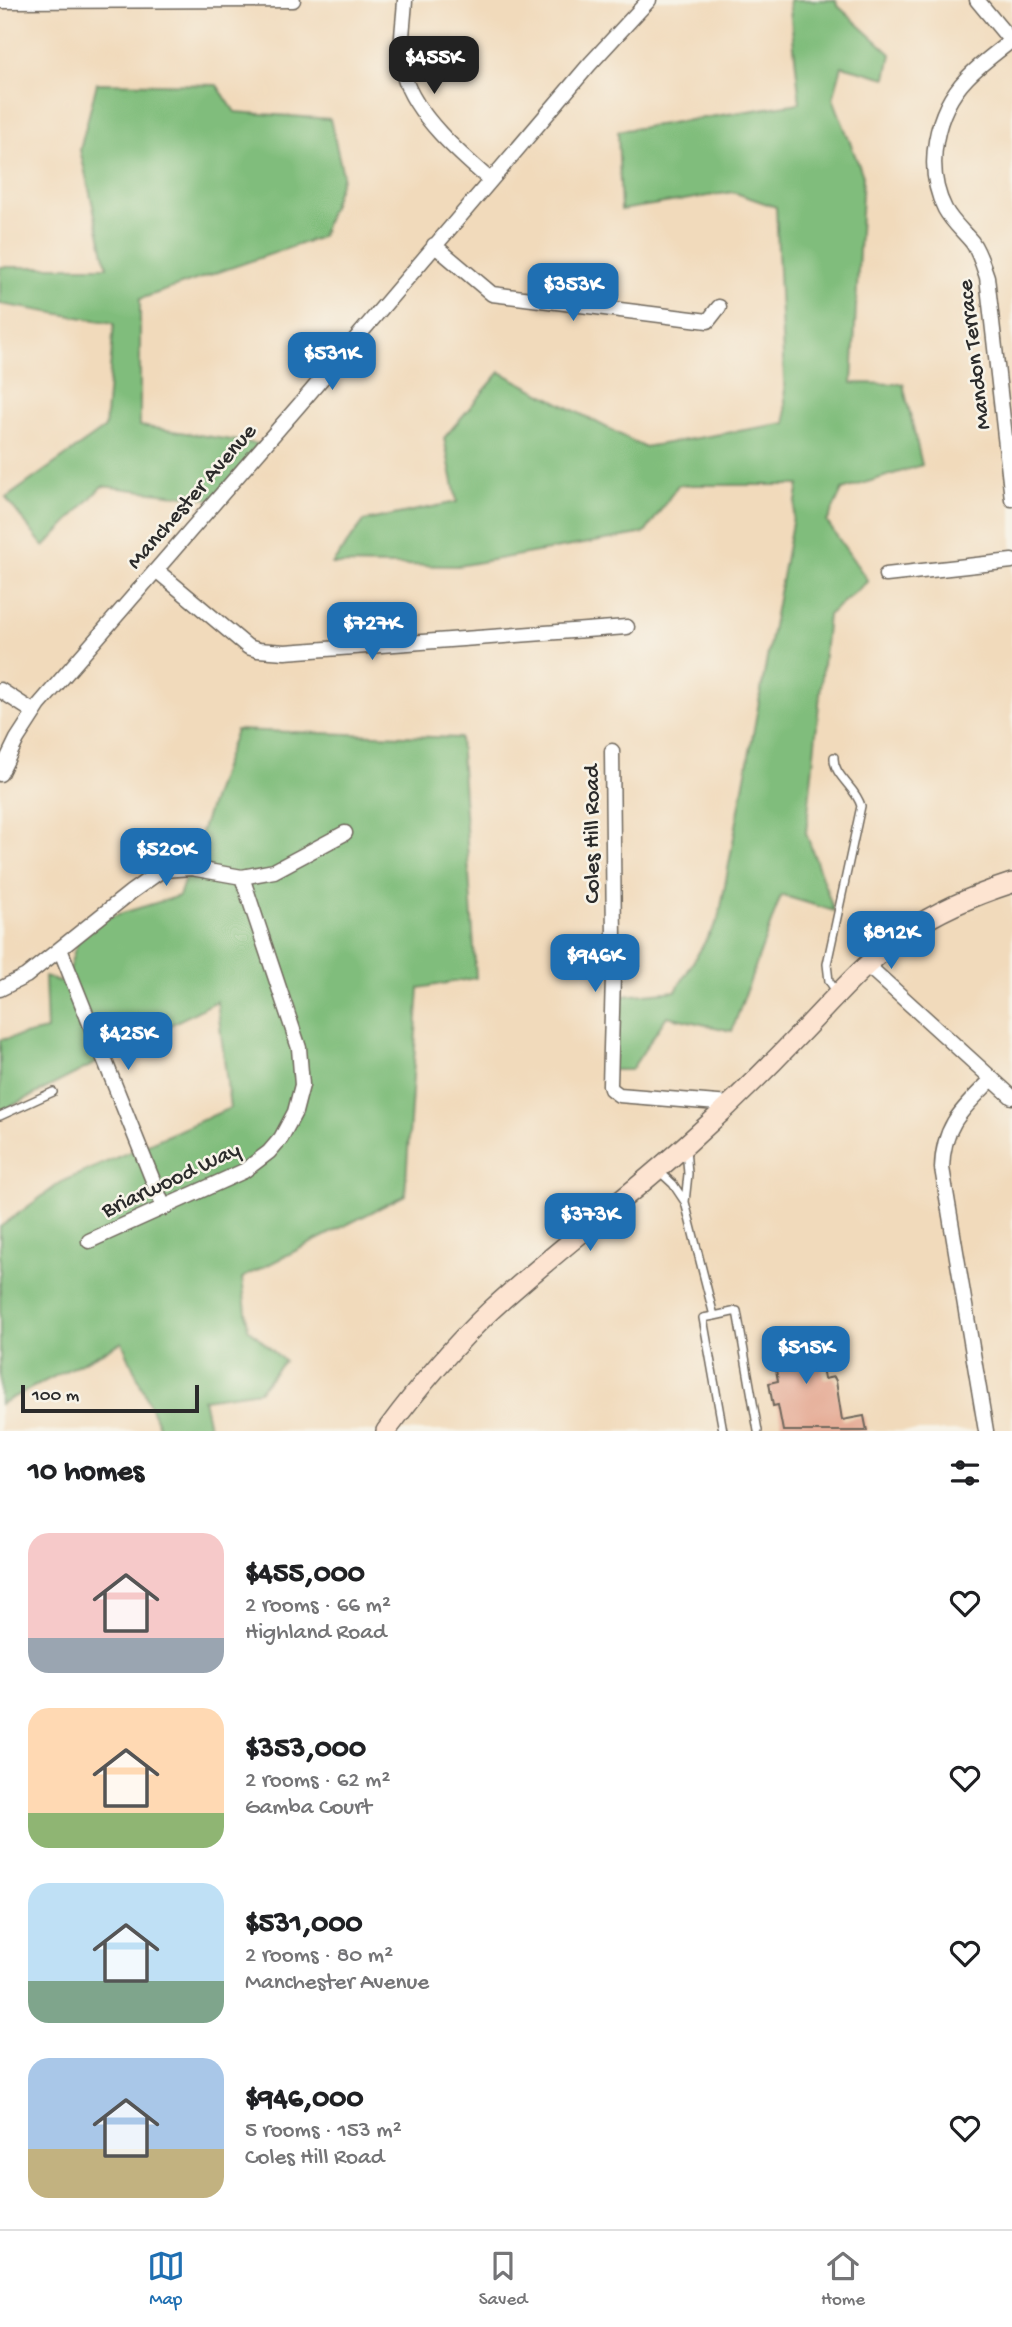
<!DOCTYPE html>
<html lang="en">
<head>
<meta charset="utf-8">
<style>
	body { margin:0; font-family:"Gochi Hand",sans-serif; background:#f2f2f2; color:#202124; height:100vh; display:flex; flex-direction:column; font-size:26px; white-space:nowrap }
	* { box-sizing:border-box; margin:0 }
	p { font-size:23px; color:#757577 }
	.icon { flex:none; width:38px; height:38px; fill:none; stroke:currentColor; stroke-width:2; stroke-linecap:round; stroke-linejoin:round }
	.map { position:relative; height:1431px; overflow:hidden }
	.drawer { display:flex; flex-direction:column; background:#fff; flex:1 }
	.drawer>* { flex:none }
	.scale { position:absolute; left:21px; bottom:18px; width:178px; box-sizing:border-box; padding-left:7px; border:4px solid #2b2b2b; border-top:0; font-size:19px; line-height:24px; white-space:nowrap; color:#2b2b2b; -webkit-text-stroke:5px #f7f3e8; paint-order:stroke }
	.price { position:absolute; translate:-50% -60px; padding:0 16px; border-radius:14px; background:#1f6fb2; color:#fff; font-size:23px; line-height:46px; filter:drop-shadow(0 2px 4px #0008) }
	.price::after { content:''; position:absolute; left:50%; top:42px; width:21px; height:16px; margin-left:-10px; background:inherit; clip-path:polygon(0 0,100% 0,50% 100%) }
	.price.on { background:#222; color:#fff }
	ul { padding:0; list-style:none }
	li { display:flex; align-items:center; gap:21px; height:175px; padding:0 28px }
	li span { display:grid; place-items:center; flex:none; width:196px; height:140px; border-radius:21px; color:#555 }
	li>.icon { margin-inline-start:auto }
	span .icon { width:84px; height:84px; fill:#fffc; stroke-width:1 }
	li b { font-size:30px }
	h2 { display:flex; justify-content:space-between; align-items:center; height:84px; padding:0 28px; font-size:30px }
	.tabs { display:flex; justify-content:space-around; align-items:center; height:98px; border-top:2px solid #e0e0e0; background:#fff; font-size:19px; color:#757577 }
	.tabs a { display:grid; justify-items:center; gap:4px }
	.tabs .on { color:#1f6fb2 }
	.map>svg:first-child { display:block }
	.forest { fill:#80bd7c; stroke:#567454; stroke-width:2 }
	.building { fill:#e6ae99 }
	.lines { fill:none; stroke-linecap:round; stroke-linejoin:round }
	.lane-casing { stroke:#70685d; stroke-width:10 }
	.street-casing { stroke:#70685d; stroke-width:17 }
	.secondary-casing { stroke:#70685d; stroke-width:22 }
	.lane { stroke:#fff; stroke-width:7 }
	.street { stroke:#fff; stroke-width:14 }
	.secondary { stroke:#fde4d1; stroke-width:19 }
	.labels { text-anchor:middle; stroke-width:5; stroke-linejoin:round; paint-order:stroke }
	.street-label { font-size:23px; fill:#2b2b2b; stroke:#f7f3e8 }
</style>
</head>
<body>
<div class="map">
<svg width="1012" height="1431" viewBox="0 0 1012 1431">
	<rect width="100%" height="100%" fill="#f7f3e8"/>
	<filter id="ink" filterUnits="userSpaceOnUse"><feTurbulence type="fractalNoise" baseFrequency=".0143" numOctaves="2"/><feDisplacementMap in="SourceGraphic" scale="14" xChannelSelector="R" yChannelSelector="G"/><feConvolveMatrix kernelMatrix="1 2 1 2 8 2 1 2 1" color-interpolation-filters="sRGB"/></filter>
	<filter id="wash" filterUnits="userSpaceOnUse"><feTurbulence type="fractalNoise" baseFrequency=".00686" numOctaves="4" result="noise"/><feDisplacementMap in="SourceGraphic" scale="28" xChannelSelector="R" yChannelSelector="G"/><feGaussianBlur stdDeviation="1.57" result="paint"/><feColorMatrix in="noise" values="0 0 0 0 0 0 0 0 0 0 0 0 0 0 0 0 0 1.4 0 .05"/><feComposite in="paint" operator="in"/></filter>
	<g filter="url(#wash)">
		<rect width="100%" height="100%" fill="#f1dabb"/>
		<!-- forest -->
		<path class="forest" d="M789,0h47l1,5 54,49 -5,24 -44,-12 -9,32 30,78 -11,207 51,1 19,81 -80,25 -15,32 41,59 -40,34 -22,218 28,78 -53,-16 -49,136 -65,-15 -36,54h-22l4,-73 63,-6 43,-73 80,-433h-121l-33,48 -187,33 -126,-2 32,-43 93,-19 -13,-64 56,-66 144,75 142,-24 -10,-216 -43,-15 -112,18 -3,-79 182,-28z
			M97,83l120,2 18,27 95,7 13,56 -22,62 -181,62v127l124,19 -47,55 -115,-14 -58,61 -38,-49 99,-70 9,-105 -114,-19v-37h107l-27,-117z
			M236,730l224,8 16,240 -57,10 -14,207 -163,83 6,50 36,33 -25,30 -56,8 7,32h-49l-39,-89 -122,62v-177l63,-46 167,-73 -13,-107 -217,111v-72l47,-10 -2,-53 20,6 17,-58 97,-29z"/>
		<g id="blocks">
			<!-- building -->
			<path class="building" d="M815,1326l9,53 10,-2 2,4 6,39 22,-4 3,15h-84l-5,-26 -5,1 -4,-23 9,-2 -8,-44 1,-3z"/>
		</g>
	</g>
	<g filter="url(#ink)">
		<use href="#blocks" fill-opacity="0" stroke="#70685d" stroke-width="2"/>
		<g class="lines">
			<defs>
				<path id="lane" d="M834,757c-1,19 22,30 27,49l-34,158 2,17 9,13
					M0,1116l53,-24
					M660,1172l13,12 12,18 3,-28 -2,-26
					M685,1202l29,114 -11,2 20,113
					M714,1316l23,-5 21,120"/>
				<path id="street" d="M405,0c-1,22 -7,55 -1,76 11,39 57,79 86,104
					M977,0l34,41
					M0,1l293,-1
					M1012,40c-15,12 -32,24 -45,38 -32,33 -43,90 -22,131 7,13 18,22 27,33 7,10 11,23 15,35l25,222
					M434,245l58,49 216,27 11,-14
					M156,570l92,77 10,3 27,2 342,-25
					M886,575l126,-14
					M0,690l34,22
					M612,751l2,189 -4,145 1,4 8,6 111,9
					M0,774l17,-35 22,-34 268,-309 282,-331 60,-65
					M60,949l104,259
					M868,966l144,131
					M0,989l26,-13 105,-84 31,-22 29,-2 51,9 32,-6 71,-38
					M89,1241l155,-70 25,-19 12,-14 14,-26 7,-27 -3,-37 -57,-171
					M986,1431l-44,-263c1,-44 22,-60 50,-89"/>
				<path id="secondary" d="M386,1431c32,-43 65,-83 104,-120 64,-59 134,-110 199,-169 38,-34 75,-70 110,-107 34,-35 67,-74 108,-103 32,-22 68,-37 105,-49"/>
			</defs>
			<!-- lane casing -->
			<use href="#lane" class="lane-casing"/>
			<!-- street casing -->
			<use href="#street" class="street-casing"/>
			<!-- secondary casing -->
			<use href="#secondary" class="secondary-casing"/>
			<!-- lane -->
			<use href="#lane" class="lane"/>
			<!-- street -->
			<use href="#street" class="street"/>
			<!-- secondary -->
			<use href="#secondary" class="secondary"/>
		</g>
	</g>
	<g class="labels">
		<!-- street labels -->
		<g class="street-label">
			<text transform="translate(972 355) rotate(-97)" y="8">Mandon Terrace</text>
			<text transform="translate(190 495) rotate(-49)" y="8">Manchester Avenue</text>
			<text transform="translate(590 834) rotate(-90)" y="8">Coles Hill Road</text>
			<text transform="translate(170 1178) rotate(-25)" y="8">Briarwood Way</text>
		</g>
	</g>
</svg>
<div class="scale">100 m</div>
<b class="price on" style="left:434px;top:96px">$455K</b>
<b class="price" style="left:573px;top:323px">$353K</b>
<b class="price" style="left:332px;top:392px">$531K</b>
<b class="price" style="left:372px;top:662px">$727K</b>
<b class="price" style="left:166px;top:888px">$520K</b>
<b class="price" style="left:891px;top:971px">$812K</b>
<b class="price" style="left:595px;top:994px">$946K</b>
<b class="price" style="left:128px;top:1072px">$425K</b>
<b class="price" style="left:590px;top:1253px">$373K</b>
<b class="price" style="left:806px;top:1386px">$515K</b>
</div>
<section class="drawer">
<h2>10 homes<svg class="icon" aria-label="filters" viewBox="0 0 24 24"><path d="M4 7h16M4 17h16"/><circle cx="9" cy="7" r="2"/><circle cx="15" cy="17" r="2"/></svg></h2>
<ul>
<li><span style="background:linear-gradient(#f6c9c9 75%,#9aa5b1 0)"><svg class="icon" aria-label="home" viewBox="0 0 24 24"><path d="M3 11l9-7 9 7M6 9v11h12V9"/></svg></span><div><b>$455,000</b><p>2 rooms · 66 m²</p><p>Highland Road</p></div><svg class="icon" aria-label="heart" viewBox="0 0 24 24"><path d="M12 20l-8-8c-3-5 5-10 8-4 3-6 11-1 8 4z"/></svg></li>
<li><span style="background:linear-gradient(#ffd9b3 75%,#8fb573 0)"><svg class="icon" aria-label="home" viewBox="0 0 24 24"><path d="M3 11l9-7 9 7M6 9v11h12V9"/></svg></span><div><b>$353,000</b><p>2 rooms · 62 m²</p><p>Gamba Court</p></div><svg class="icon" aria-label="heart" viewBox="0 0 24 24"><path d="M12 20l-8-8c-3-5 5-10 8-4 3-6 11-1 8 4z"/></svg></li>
<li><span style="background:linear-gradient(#bfe0f5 70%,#7fa58c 0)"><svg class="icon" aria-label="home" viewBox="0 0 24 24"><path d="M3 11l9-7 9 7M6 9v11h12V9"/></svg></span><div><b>$531,000</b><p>2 rooms · 80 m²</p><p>Manchester Avenue</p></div><svg class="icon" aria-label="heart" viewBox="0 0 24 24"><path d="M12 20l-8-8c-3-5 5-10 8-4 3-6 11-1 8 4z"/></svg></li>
<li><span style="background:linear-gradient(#a9c7e8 65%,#c2b280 0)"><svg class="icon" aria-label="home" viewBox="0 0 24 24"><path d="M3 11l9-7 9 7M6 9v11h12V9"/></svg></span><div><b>$946,000</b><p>5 rooms · 153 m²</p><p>Coles Hill Road</p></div><svg class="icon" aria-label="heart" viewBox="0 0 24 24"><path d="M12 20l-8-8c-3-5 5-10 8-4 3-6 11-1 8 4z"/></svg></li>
</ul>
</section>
<nav class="tabs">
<a class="on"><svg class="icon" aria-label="map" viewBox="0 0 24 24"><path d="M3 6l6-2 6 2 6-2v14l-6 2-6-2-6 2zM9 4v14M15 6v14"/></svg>Map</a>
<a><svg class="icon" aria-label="saved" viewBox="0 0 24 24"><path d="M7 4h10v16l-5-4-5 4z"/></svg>Saved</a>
<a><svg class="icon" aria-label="home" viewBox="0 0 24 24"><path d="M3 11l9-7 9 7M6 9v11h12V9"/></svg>Home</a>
</nav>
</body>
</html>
